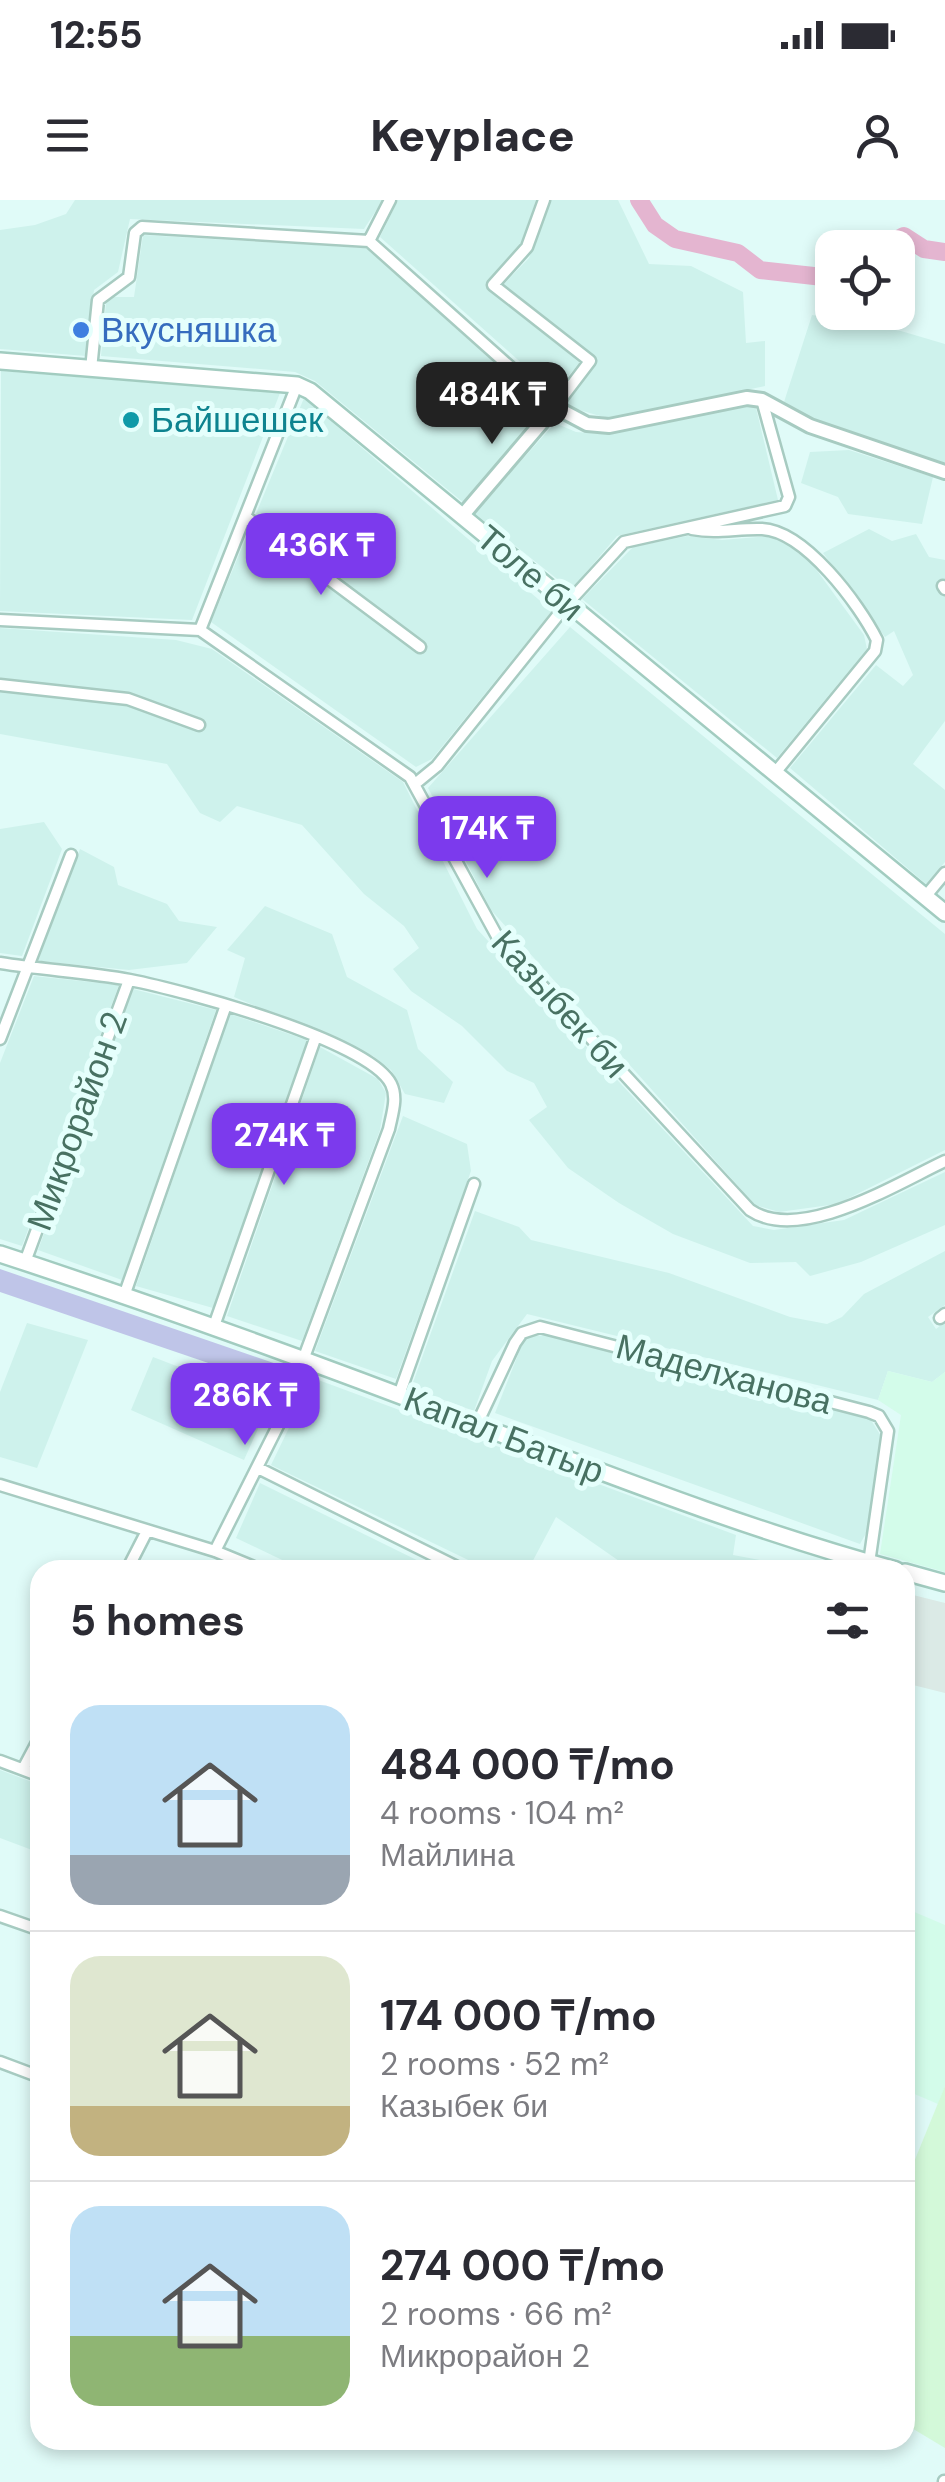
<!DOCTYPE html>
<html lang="en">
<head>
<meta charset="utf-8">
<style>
	body { margin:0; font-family:"DM Sans",sans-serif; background:#f7f7f7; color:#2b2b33; height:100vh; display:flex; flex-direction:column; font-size:38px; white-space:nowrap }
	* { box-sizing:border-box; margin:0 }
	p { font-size:32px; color:#7c7c81 }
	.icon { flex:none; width:55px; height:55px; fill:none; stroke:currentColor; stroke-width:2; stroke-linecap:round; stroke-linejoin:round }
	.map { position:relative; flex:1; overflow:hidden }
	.details { position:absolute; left:30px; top:1360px; width:885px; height:890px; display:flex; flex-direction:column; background:#fff; border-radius:30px; box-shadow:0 5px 15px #0003 }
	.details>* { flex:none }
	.fabs { position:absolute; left:815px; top:30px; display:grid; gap:20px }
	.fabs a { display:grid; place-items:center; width:100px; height:100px; border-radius:20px; background:#fff; box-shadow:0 5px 15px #0003; font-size:50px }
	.price { position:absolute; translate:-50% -85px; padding:0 22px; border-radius:20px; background:#7c3aed; color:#fff; font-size:32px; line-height:65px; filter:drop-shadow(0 2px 5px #0008) }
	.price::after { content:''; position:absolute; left:50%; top:60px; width:30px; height:22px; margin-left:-15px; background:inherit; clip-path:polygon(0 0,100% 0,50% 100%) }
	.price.active { background:#222; color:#fff }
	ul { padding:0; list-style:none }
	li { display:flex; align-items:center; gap:30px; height:250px; padding:0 40px }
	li+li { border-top:2px solid #e1e1e2 }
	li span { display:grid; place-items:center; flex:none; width:280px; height:200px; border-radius:30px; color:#555 }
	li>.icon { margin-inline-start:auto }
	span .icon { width:120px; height:120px; fill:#fffc; stroke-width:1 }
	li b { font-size:42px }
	h2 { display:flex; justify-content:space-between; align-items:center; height:120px; padding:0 40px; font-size:42px }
	.status { display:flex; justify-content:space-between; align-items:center; height:70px; padding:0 50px; background:#fff; direction:ltr }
	.status svg { height:28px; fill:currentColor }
	header { display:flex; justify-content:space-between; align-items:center; height:130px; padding:0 40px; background:#fff; font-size:45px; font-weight:800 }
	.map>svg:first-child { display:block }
	.residential { fill:#cef2ec }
	.commercial { fill:#d3fcea }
	.industrial { fill:#dbeae6 }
	.medical { fill:#d3f9d9 }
	.green { fill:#bfc5e8 }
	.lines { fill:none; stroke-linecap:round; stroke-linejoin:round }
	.river { stroke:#e4b5d0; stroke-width:18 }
	.minor-casing { stroke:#a7cbc1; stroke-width:15 }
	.tertiary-casing { stroke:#a7cbc1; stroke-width:18 }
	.secondary-casing { stroke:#a2ccc0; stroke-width:20 }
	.minor { stroke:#fff; stroke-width:10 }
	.tertiary { stroke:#fff; stroke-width:12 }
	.secondary { stroke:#fff; stroke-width:15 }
	.shop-dot { fill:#3f7fe0; stroke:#e5fffc; stroke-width:4 }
	.culture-dot { fill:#0f9aa8; stroke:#e5fffc; stroke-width:4 }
	.labels { text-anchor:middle; stroke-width:10; stroke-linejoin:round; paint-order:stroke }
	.shop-label { font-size:35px; fill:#366cbe; stroke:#e5fffc; text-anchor:start }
	.culture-label { font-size:35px; fill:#0d838f; stroke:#e5fffc; text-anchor:start }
	.street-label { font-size:35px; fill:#487162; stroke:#e5fffc }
</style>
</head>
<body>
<div class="status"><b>12:55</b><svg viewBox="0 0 49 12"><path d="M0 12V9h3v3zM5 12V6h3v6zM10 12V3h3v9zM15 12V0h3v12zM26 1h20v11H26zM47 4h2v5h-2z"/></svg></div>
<header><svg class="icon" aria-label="menu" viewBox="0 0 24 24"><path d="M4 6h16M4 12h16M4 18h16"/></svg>Keyplace<svg class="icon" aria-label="person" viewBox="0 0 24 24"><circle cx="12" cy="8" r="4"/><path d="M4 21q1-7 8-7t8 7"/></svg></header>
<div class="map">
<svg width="945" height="2282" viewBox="0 0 945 2282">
	<rect width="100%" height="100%" fill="#e0fbf8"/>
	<!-- residential -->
	<path class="residential" d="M75,0h308l-19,29 -234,-10 -12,53 -24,18 -8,66 -86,-7v-119l35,-5 31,-11z
		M398,0h138l-16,46 -35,40 95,77 -26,29 -174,-155z
		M551,0h67l31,64 42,2 52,26 3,51 19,-2v45l-155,33 -44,-13 30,-48 -93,-73 26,-27z
		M143,35l224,13 177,160 -80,95 -149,-122 -20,-9 -194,-16 5,-53 6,-6h22z
		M812,115l89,16 44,13v119l-125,-41 -36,-20z
		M1,171l279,22 -88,227 -192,-9z
		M304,198l248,213 -120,148 -16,8 -205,-145z
		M747,205l9,3 22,92 -161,36 -46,54 -97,-77 81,-90 21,9 27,2z
		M849,250l84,27 -11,47 -74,-10 -10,-17 -37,-14 9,-31z
		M869,329l23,12 24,-7 13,23 16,3v161l-32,43 32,26v72l-19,22 -136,-116 86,-103 27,21 10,-11 -19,-44 -9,6 -62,-84z
		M687,336l35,4 48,-4 20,9 20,16 54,74 3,14 -90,109 -195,-159 51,-52z
		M570,427l375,307v216l-108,54 -58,8 -24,-7 -264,-295 -63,-122z
		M0,428l176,12 36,9 191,133 74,147 276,297 21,4 70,-10 101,-48v53l-84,37 -51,14 -14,-14 -46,1 -77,-29 -54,-31 -51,-35 -39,-48 18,-13 -13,-24 -27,-12 -45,-45 -51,-35 -18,-22 26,-21 -15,-22 -40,-32 -62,-69 -65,-19 -17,16 -20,-9 -33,-49 -167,-30z
		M44,622l18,27 -40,107 -22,-3v-124z
		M80,649l34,18 4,18 49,19 12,17 38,6 -30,36 -58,7 -91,-9z
		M265,706l67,28 15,43 60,33 11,39 35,33 -9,21 -39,-9 -14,-24 -18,-14 -139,-59 11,-39 -18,-8z
		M34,776l85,9 -97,261 -22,-7v-176z
		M133,789l83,21 -94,270 -84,-30z
		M230,814l77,26 -94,268 -77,-22z
		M320,847l58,32 8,14 -6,37 -78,211 -75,-25z
		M403,916l64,28 4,27 -75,208 -81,-28z
		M475,1011l44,16 12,13 138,33 121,44 37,7 15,-7 22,-23 81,-43v54l-17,12 8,12 9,-7v50l-13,10 -44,-11 -10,29 -351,-86 -35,47 -18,50 -63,-23z
		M27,1123l61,17 -51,128 -37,-11v-65z
		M547,1135l322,82 12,19 -11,90 -10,18 -365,-131 30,-76z
		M153,1157l117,45 -26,58 -113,-50z
		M313,1178l423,157 -3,20 80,15h-181l-76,-53 -28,53h-39l-218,-105z
		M260,1283l177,87h-134l-67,-32z
		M0,1570l40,15v68l-40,-15z"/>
	<!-- commercial -->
	<path class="commercial" d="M888,1171l44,11 13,-10v200l-65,-18 21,-139 -23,-15z
		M905,1708l40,17v161l-7,18 -33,-14z"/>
	<!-- industrial -->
	<path class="industrial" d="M905,1393l40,10v90l-40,-10z"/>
	<!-- medical -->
	<path class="medical" d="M945,1886v362l-40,-24v-240z"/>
	<!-- green -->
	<path class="green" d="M0,1069l294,101 -9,19 -285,-97z"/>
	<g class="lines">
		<!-- river -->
		<path class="river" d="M639,0l16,25 20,14 63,14 22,17 72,8
			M882,48l22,-12 20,13 21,3"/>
		<defs>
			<path id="minor" d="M369,41l21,-41
				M91,169l7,-69 31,-23 6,-44 7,-6 227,14 186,166 35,-46 -97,-76 34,-38 17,-47
				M246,317l174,130
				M692,329c25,5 46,-1 70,0 43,2 97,75 115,111l-2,11 -101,123
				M943,386l2,3
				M0,420l200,10 210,147 88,161 252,272c50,34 146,-26 195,-49
				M200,430l97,-245
				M0,485l128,14 71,26
				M415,584l22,-18 130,-162 57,-62 161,-36 4,-9 -27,-97
				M925,697l20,-24
				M0,763c43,7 87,9 130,17 51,10 239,60 261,104 7,14 1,30 -2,45l-86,231
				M0,839l71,-184
				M25,1062l104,-282
				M124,1096l102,-291
				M940,1118l5,-4
				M214,1126l102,-290
				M399,1195l75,-211
				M477,1224l38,-81 7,-10 18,-6 329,85 10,4 9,15 -19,132
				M258,1268l205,102
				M0,1285l215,66 46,19
				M215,1351l95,-189
				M127,1370l20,-39
				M0,1561l40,15
				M23,1569l17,-32
				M0,1716l40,14
				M0,1862l40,15
				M944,2281h1"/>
			<path id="tertiary" d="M462,316l93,-109 32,17 22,2 138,-28 15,2 48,26 135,46"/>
			<path id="secondary" d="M0,161l297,24 13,6 635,522
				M0,1054c159,52 316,109 472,169 140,53 280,108 424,147
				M905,1372l40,11"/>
		</defs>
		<!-- minor casing -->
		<use href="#minor" class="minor-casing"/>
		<!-- tertiary casing -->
		<use href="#tertiary" class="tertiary-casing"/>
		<!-- secondary casing -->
		<use href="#secondary" class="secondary-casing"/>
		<!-- minor -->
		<use href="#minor" class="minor"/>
		<!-- tertiary -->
		<use href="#tertiary" class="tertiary"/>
		<!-- secondary -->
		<use href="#secondary" class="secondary"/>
	</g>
	<!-- markers -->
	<circle class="shop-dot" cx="81" cy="130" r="10"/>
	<circle class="culture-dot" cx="131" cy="220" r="10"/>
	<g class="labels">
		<!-- shop labels -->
		<g class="shop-label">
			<text x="101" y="142">Вкусняшка</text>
		</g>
		<!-- culture labels -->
		<g class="culture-label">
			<text x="151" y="232">Байшешек</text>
		</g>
		<!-- street labels -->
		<g class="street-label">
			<text transform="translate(530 373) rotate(40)" y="12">Толе би</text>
			<text transform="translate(560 804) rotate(48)" y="12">Казыбек би</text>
			<text transform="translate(77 921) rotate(-70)" y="12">Микрорайон 2</text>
			<text transform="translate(724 1174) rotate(15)" y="12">Маделханова</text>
			<text transform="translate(504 1235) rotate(21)" y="12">Капал Батыр</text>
		</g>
	</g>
</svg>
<div class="fabs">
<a><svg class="icon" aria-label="locate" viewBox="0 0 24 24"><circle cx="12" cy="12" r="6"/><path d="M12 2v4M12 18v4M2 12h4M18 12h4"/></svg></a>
</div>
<b class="price active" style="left:492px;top:247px">484K ₸</b>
<b class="price" style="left:321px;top:398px">436K ₸</b>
<b class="price" style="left:487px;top:681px">174K ₸</b>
<b class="price" style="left:284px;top:988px">274K ₸</b>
<b class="price" style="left:245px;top:1248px">286K ₸</b>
<section class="details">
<h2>5 homes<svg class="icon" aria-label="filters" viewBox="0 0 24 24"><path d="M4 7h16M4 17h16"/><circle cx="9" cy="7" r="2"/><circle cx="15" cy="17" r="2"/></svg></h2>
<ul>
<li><span style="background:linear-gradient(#bfe0f5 75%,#9aa5b1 0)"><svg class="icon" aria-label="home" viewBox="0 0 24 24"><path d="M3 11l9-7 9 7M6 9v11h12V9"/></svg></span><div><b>484 000 ₸/mo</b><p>4 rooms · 104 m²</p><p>Майлина</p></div></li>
<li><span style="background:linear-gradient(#dfe7d0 75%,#c2b280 0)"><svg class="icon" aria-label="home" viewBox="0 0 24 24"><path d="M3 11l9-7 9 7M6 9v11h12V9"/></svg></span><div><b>174 000 ₸/mo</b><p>2 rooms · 52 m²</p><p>Казыбек би</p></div></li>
<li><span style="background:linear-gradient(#bfe0f5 65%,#8fb573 0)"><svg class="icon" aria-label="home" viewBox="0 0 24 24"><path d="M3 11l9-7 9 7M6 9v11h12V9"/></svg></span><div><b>274 000 ₸/mo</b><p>2 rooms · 66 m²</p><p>Микрорайон 2</p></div></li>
</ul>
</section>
</div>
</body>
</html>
